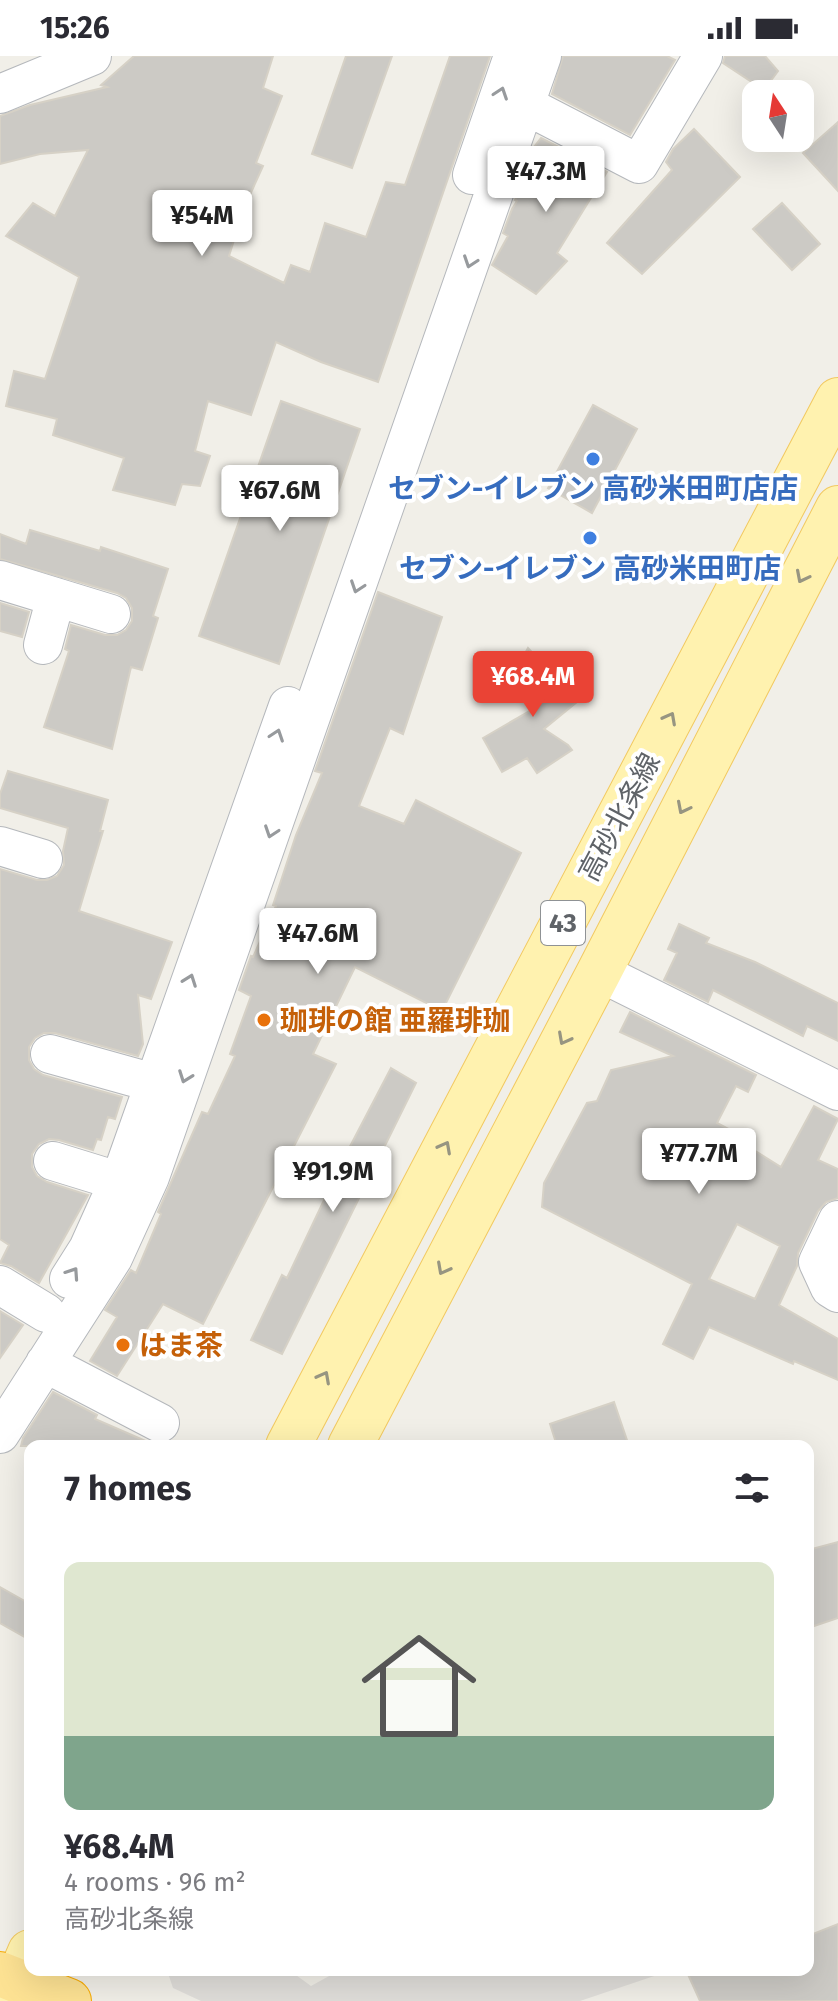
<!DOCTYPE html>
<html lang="en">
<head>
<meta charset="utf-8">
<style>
	body { margin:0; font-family:"Fira Sans","Noto Sans JP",sans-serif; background:#f2f2f3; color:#2b2b33; height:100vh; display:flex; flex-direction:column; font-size:30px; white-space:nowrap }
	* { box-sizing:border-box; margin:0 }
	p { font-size:26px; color:#7c7c81 }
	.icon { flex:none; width:44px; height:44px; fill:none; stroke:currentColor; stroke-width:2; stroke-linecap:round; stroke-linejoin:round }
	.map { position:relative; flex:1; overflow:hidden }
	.details { position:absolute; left:24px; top:1384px; width:790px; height:536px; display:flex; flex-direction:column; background:#fff; border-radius:16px; box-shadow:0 8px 32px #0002 }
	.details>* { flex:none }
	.needle { width:52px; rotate:348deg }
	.tools { position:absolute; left:742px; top:24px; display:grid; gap:16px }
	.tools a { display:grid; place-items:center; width:72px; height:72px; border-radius:16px; background:#fff; box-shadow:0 8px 32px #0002; font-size:40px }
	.price { position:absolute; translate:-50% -68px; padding:0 18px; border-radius:8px; background:#fff; color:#222; font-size:26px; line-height:52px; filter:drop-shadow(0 2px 4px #0008) }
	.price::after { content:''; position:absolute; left:50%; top:48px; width:24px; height:18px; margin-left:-12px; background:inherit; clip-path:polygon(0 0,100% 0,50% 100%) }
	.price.current { background:#ea4335; color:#fff }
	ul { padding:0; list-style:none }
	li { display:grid; align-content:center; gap:16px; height:424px; padding:0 40px }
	li span { display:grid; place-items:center; height:248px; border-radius:16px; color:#555 }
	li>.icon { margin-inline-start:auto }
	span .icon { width:144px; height:144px; fill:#fffc; stroke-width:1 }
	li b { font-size:34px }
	h2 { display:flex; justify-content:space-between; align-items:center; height:96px; padding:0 40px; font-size:34px }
	.status { display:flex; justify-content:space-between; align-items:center; height:56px; padding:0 40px; background:#fff; direction:ltr }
	.status svg { height:22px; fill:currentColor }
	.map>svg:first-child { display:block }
	.industrial { fill:#e0deda }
	.building { fill:#cccac5; stroke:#d6d1c6; stroke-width:2; fill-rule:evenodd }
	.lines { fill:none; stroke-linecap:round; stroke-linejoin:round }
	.street-casing { stroke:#b5b8bc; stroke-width:40 }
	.primary-casing { stroke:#f2c960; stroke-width:46 }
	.highway-casing { stroke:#f9ab00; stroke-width:46 }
	.street { stroke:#fff; stroke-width:38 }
	.primary { stroke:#fff2af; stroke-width:44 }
	.highway { stroke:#fde293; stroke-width:44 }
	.oneway { stroke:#979a9d }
	.oneway2 { stroke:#979581 }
	.shop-dot { fill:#3f7fe0; stroke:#fff; stroke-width:3 }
	.food-dot { fill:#e8710a; stroke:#fff; stroke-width:3 }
	.labels { text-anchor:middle; stroke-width:8; stroke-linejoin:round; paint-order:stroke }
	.shield { fill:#fff; stroke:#8f9295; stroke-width:2 }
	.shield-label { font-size:26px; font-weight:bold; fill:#5f6368 }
	.shop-label { font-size:28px; font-weight:bold; fill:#366cbe; stroke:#fff }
	.street-label { font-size:28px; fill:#5f6368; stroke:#fff }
	.food-label { font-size:28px; font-weight:bold; fill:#c56008; stroke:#fff; text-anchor:start }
</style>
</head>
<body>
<div class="status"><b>15:26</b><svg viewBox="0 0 49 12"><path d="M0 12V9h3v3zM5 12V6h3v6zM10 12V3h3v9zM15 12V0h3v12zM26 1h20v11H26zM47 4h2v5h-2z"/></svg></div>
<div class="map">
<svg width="838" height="1945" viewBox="0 0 838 1945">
	<rect width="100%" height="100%" fill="#f1efe8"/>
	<!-- industrial -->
	<path class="industrial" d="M167,1914h122l22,16 29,-16h332l-92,31h-379l-28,-13z"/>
	<!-- building -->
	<path class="building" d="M134,0h139l-10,32 19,8 -26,67 7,3 -19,42 -15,48 55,27 7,-18 19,7 15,-49 41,14 20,-55 19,3 45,-129h40l-112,326 -57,-20 -45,-20 -25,73 -43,-14 -13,50 15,5 -10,30 -18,-2 -7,21 -62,-15 11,-32 -71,-23 4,-16 -51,-13 8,-35 31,8 34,-102 -73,-41 27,-33 22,13 33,-66 -48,4 -40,10v-48l30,-11 77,-18 -6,-2z
		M346,0h46l-40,112 -40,-14z
		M563,0h104l8,4 -45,75 -78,-41z
		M725,0h40l13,15 -14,19 -41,-27z
		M838,66v69l-35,-38z
		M694,73l46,48 -98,97 -35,-31 65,-73 -6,-8 7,-13z
		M541,82l66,34 -50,81 10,8 -31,33 -44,-29 16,-29 -5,-3 9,-24 5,-8 -2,-1 17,-40 -3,-1 5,-12z
		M782,147l38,41 -28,26 -39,-41z
		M281,345l79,28 -81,235 -80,-28z
		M593,349l44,24 -45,84 -44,-25z
		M30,474l70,21 1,-4 67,22 -15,47 5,2 -16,52 -11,-3 -19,82 -68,-22 25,-76 -4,-2 6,-24 34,10h12l9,-5 6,-9v-13l-6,-10 -9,-5 -117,-34v-25l26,10z
		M378,536l64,25 -39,117 -13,-6 -31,78 45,18 12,-24 105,53 -79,158 -87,-44 -42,87 23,10 -133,260 -40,-20 -46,72 -27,-15 27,-44 -12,-7 26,-40 5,3 25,-59 -3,-2 44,-100 6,2 27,-58 -5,-2 21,-58 -12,-6 12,-34 2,1 23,-51 -3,-1 23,-70 26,-62 -7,-2z
		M0,547l29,9 -7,25 -22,-6z
		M528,592l35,39 -5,4 2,3 15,-9 8,12 -39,32 24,16 4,5 -35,23 -10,-15 -25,14 -19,-34 50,-29 -24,-27z
		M8,715l100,29 -8,31h3l-24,80 93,31 -21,57 -13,-4 5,49 -5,12 -83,-23h-11l-9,5 -6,9v13l5,9 9,6 79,22 -7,22 -7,-2 -7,23 -4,-1 -4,11 -34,-10 -10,-1 -10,5 -7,10v13l5,9 10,6 41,13 -49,88 -28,-17 -11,-3 9,-18 -9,-6v-370l37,11h10l10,-4 7,-11 -1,-14 5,-23 -68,-20v-14z
		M679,868l30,14 -3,5 49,19 83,41v38l-31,-15 -4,10 -90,-46 -5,12 -44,-22 13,-27 -9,-4z
		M630,956l126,63 -8,17 -12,-6 -19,37 25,13 -1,6 40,25 33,-61 24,13 -20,41 20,9v29l-12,4 -8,9 -20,42 -1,13 -18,39 59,34v41l-44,-19 -1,3 -84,-37 -16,32 -30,-15 29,-60 -150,-77 2,-24 43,-80 10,-2 14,-31 62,-14 -53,-24zM737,1168l43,22 -25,53 -46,-20z
		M391,1012l25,15 -134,271 -31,-14 31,-65 5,3 58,-122z
		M0,1255l23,14 -23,33z
		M53,1336l44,23 -2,4 62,27h-136l2,-8z
		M614,1346l15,44h-72l-7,-22z
		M838,1486v76l-30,10v-78z
		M0,1531l30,17v36l-30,-17z
		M838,1868v77h-138l-14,-31h122v-34z"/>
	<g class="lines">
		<defs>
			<path id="street" d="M0,38l92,-38
				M525,49l114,59 64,-108
				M472,119l41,-119
				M0,524l111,34
				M43,589l13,-48
				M0,790l43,13
				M599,916l239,119
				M50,998l104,29
				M53,1105l65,20
				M838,1164l-20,42 12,26 8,5
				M69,1223l19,-30 36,-80 164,-463
				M0,1229l46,28
				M45,1307l115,60
				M0,1378l113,-176 37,-81 392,-1121"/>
			<path id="primary" d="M288,1390l550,-1046
				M350,1390l249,-474 239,-464
				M9,1945l21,-49"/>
			<path id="highway" d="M0,1918l69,27"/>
		</defs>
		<!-- street casing -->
		<use href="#street" class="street-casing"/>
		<!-- primary casing -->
		<use href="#primary" class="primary-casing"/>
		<!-- highway casing -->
		<use href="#highway" class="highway-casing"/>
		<!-- street -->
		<use href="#street" class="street"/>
		<!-- primary -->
		<use href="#primary" class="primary"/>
		<!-- highway -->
		<use href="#highway" class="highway"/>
	</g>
	<!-- one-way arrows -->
	<defs><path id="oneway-chevron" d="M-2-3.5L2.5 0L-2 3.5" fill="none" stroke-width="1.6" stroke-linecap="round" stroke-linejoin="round" transform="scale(2)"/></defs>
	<g class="oneway">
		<use href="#oneway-chevron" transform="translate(501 37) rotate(-71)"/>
		<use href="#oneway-chevron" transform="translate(470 206) rotate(109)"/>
		<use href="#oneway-chevron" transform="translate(357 531) rotate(109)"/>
		<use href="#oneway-chevron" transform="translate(277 679) rotate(-71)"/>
		<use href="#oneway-chevron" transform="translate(271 776) rotate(109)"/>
		<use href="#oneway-chevron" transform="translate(190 924) rotate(-70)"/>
		<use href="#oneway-chevron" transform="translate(185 1021) rotate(110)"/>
		<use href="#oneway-chevron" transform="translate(73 1217) rotate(-56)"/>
	</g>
	<g class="oneway2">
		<use href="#oneway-chevron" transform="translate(802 521) rotate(117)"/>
		<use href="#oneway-chevron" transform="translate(670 662) rotate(-62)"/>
		<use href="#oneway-chevron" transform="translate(683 752) rotate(117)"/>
		<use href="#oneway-chevron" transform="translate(564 983) rotate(118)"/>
		<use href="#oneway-chevron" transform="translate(445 1091) rotate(-62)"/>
		<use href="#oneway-chevron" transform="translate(443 1213) rotate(118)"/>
		<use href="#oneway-chevron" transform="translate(324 1321) rotate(-62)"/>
	</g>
	<!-- markers -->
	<g class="shop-dot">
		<circle cx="593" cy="403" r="8"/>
		<circle cx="590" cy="482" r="8"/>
	</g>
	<g class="food-dot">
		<circle cx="264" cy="964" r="8"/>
		<circle cx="123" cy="1289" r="8"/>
	</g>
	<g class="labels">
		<!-- shield labels -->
		<rect class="shield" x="541" y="845" width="44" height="44" rx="6"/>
		<g class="shield-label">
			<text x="563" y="876">43</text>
		</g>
		<!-- shop labels -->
		<g class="shop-label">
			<text x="593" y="442">セブン-イレブン 高砂米田町店店</text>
			<text x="590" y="522">セブン-イレブン 高砂米田町店</text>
		</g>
		<!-- street labels -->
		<g class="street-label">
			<text transform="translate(619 761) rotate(-62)" y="10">高砂北条線</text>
		</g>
		<!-- food labels -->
		<g class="food-label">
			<text x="280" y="974">珈琲の館 亜羅琲珈</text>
			<text x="139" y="1299">はま茶</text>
		</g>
	</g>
</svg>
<div class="tools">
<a><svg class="needle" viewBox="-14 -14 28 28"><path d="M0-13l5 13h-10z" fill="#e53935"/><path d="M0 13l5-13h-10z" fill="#7c7c81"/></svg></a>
</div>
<b class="price" style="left:546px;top:158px">¥47.3M</b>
<b class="price" style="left:202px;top:202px">¥54M</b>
<b class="price" style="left:280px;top:477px">¥67.6M</b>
<b class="price current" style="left:533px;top:663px">¥68.4M</b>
<b class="price" style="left:318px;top:920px">¥47.6M</b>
<b class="price" style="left:699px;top:1140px">¥77.7M</b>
<b class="price" style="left:333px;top:1158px">¥91.9M</b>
<section class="details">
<h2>7 homes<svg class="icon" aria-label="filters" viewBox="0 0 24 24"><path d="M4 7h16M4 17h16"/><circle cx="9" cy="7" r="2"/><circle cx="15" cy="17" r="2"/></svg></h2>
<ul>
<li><span style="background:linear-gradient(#dfe7d0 70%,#7fa58c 0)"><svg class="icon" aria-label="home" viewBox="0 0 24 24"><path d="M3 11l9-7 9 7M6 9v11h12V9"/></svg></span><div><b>¥68.4M</b><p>4 rooms · 96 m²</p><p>高砂北条線</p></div></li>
</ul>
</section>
</div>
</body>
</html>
